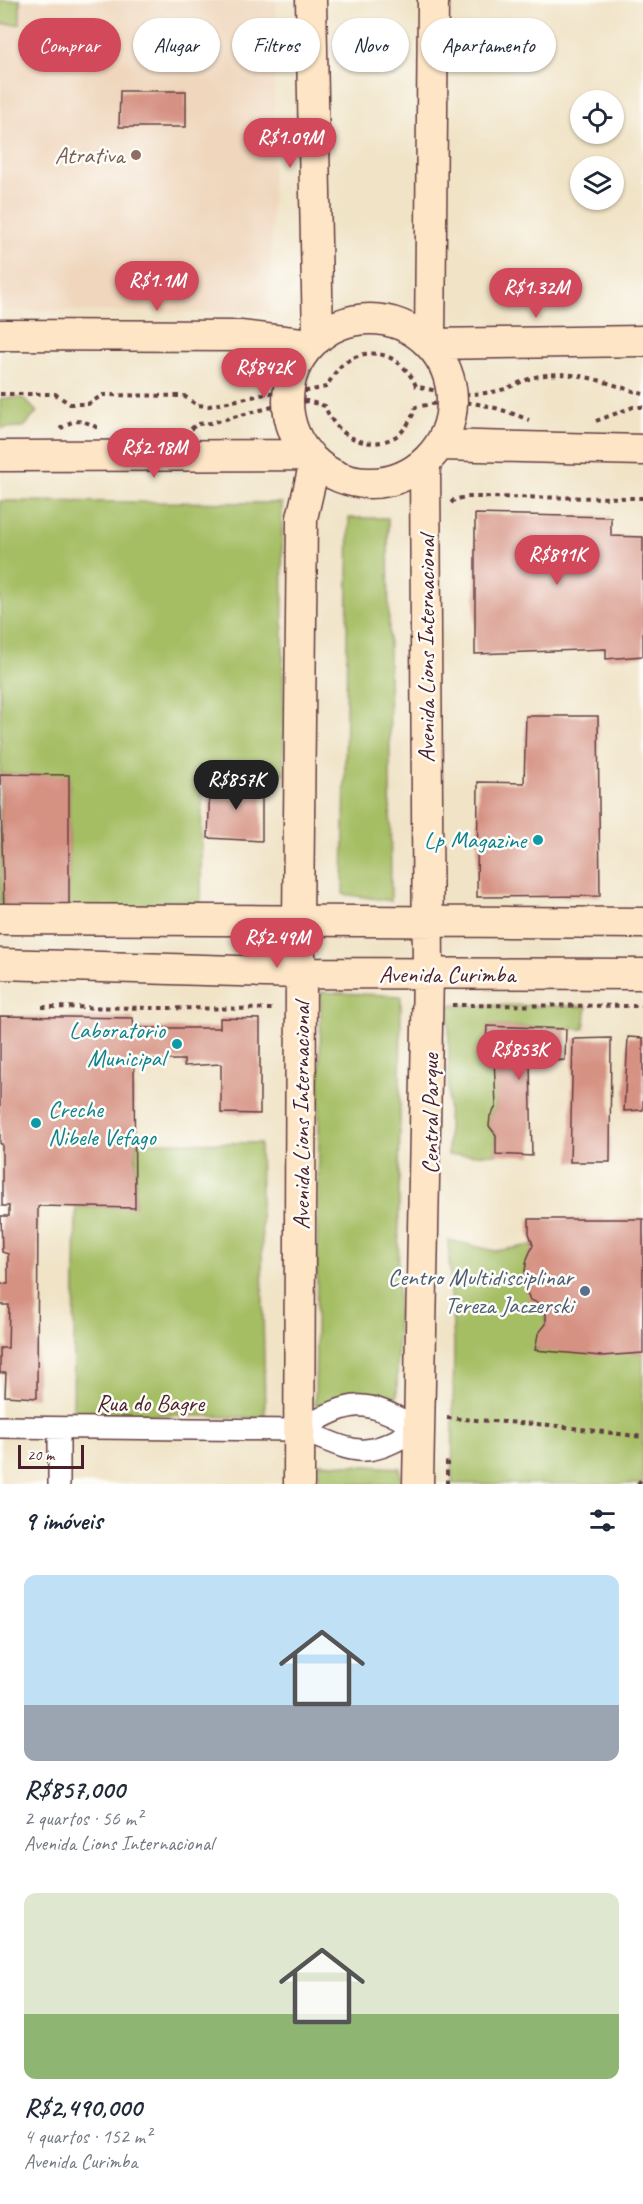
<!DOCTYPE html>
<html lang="pt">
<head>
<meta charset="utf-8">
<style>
	body { margin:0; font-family:Caveat,sans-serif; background:#f6f6f7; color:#1f2937; height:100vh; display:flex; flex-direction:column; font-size:22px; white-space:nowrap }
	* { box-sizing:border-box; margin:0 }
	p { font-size:20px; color:#747a83 }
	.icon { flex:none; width:33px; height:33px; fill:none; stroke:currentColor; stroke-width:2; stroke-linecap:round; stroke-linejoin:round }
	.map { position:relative; height:1484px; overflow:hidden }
	.side { display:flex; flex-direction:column; background:#fff; flex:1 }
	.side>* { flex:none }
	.hud { position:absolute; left:18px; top:18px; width:608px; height:54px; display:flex; gap:12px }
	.fabs { position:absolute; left:570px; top:90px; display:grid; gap:12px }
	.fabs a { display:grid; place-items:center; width:54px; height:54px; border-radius:50%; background:#fff; box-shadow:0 2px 4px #0004; font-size:30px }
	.scale { position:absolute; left:18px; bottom:15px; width:66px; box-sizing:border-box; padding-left:6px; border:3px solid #4a1f2b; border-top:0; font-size:16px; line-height:21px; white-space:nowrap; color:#4a1f2b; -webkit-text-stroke:4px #fdfcf7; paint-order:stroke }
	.price { position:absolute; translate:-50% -51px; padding:0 14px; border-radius:21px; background:#d1495b; color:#fff; font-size:20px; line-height:39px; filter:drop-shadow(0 2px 3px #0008) }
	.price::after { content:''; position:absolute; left:50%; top:36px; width:18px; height:14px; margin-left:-9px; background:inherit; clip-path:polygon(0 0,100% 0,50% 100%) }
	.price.active { background:#222; color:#fff }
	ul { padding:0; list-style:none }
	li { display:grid; align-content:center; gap:12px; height:318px; padding:0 24px }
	li span { display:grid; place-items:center; height:186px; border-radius:12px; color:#555 }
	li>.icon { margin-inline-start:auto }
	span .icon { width:108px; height:108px; fill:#fffc; stroke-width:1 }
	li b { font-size:26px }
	h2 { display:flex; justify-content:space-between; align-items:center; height:72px; padding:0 24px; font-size:26px }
	.pill { padding:0 21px; border-radius:27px; background:#fff; box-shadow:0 2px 4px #0004; font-size:21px; line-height:54px }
	.pill.active { background:#d1495b; color:#fff }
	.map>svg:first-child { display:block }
	.built { fill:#efd6bc }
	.green { fill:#a5be63; stroke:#786e47; stroke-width:1.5 }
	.building { fill:#d59182 }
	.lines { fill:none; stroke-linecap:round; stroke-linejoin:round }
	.street-casing { stroke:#633c42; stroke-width:24 }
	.secondary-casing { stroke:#633c42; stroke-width:33 }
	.path { stroke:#633c42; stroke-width:4; stroke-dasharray:4.5 4.5; stroke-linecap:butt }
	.street { stroke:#fff; stroke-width:21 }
	.secondary { stroke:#fde5c5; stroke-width:30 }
	.education-dot { fill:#8d6e63; stroke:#fdfcf7; stroke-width:2 }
	.culture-dot { fill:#0f9aa8; stroke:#fdfcf7; stroke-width:2 }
	.service-dot { fill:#5c6f8a; stroke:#fdfcf7; stroke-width:2 }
	.labels { text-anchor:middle; stroke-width:5; stroke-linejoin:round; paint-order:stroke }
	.education-label { font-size:24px; fill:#785e54; stroke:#fdfcf7; text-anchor:end }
	.street-label { font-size:24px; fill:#4a1f2b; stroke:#fdfcf7 }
	.culture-label { font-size:24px; fill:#0d838f; stroke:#fdfcf7; text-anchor:end }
	.service-label { font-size:24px; fill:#4e5e75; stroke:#fdfcf7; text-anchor:end }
</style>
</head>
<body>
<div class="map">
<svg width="643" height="1484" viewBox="0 0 643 1484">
	<rect width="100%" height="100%" fill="#fdfcf7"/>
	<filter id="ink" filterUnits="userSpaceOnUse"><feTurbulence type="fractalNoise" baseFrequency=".0167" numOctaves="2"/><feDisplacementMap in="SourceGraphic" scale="12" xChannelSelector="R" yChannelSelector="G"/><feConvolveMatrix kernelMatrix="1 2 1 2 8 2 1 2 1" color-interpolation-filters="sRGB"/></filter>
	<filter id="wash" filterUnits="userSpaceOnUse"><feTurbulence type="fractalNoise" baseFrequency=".008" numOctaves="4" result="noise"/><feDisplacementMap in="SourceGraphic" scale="24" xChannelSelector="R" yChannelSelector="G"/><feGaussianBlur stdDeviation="1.35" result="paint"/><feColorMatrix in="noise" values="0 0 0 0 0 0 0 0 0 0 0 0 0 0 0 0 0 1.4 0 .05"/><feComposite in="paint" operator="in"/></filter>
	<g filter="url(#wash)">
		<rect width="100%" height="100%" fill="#f0e3c6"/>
		<!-- built -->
		<path class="built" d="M0,0h276l-6,313 -270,-3z"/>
		<!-- green -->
		<path class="green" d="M0,0h20v24h-20z
			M2,398h21l14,14 -13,15 -24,1v-28z
			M0,501l282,2 2,271h-82l-1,136 -132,1v-135l-67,-2 2,136h-4z
			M349,518h39l3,383 -48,-7z
			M321,992l80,4 -4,406 -82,3z
			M449,1005l138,1 -3,23 -97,-3 -1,20 8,11 2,50 -6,9 -1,10 7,9v19l-48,1z
			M136,1142l124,1 5,275 -192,-6 3,-205h59z
			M448,1240l47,11 38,-6 -10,37 19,22 4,20 -11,26 108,3v131h-191l2,-140z
			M319,1463l81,5v16h-81z"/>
		<g id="blocks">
			<!-- building -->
			<path class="building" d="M120,91h66v36h-67z
				M475,514l136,3v19l32,1v119l-37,3v-10l-131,5z
				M526,716h72l2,180 -123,1 1,-115 46,1z
				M0,774l69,1v136l-65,-1z
				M210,782h52v59l-54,-3z
				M0,1016l133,2 1,10h86v-10l40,1v95l-39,-1v-49l-37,2v-6h-50l1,148 -97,-2 -1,192 -32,-2 1,-23h-6v-25h8l1,-43h-9v-21h8v-30l-6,-2 -1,-36h8v-10h-7v-62h-2z
				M487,1026l79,3 -1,31 -35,3 2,93 -36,-2v-19l-7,-9 1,-10 6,-9 -2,-50 -8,-11z
				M628,1037l15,1v72l-19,1z
				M611,1038l-1,124h-40l3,-123z
				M529,1219h114v134l-42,3 -66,-6 3,-16 8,-10v-10l-4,-10 -12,-4 -7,-18 4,-23 6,-14 -4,-12z"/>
		</g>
	</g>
	<g filter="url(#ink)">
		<use href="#blocks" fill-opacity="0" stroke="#633c42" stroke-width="1.5"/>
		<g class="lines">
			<defs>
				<path id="street" d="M0,1427l300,3c55,21 62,33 118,-2 -56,-30 -63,-30 -118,2
					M59,1484v-56"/>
				<path id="secondary" d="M311,0l7,338
					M288 401a82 82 0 1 1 164 0a82 82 0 1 1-164 0Z
					M0,335l240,1 71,8
					M430,344l3,-344
					M430,344l213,-3
					M440,445l203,5
					M0,456l309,-1
					M0,919c214,2 429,1 643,4
					M0,964l301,9 342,1
					M299,1484l2,-511 -3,-51 4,-404 13,-56
					M418,1484l10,-509 -3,-513"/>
			</defs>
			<!-- street casing -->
			<use href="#street" class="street-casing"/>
			<!-- secondary casing -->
			<use href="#secondary" class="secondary-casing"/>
			<!-- path -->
			<path class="path" d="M0,394h55l15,10h18l15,-9 81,1 13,9 12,1 80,-17 18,2 19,-4c6,-9 11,-19 20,-25 28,-19 58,-4 70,24 24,7 55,11 81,5 15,-3 28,-13 43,-15 37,-7 69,8 103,18
				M596,421l37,-14h10
				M60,429c15,-12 25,-9 41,1
				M191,429l6,-5 13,-1 78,-20 19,-2 18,5c10,30 44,48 73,29 9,-7 14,-18 18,-28 45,-10 71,-4 113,13
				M451,503l3,-3 11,-3 178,1
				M452,1005l191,1
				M42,1007l233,2
				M447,1418l103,7 93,12
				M447,1484v-25
				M638,1484l5,-7"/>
			<!-- street -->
			<use href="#street" class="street"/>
			<!-- secondary -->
			<use href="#secondary" class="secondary"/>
		</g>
	</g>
	<!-- markers -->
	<circle class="education-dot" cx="136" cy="155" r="6"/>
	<g class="culture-dot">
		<circle cx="538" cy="840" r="6"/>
		<circle cx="177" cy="1044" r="6"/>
		<circle cx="36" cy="1123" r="6"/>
	</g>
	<circle class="service-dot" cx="585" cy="1291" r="6"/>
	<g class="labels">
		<!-- education labels -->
		<g class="education-label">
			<text x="124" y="163">Atrativa</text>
		</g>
		<!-- street labels -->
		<g class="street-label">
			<text transform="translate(426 649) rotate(-90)" y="8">Avenida Lions Internacional</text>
			<text x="447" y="982">Avenida Curimba</text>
			<text transform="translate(430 1114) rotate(-90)" y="8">Central Parque</text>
			<text transform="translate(301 1116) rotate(-90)" y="8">Avenida Lions Internacional</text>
			<text x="150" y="1411">Rua do Bagre</text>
		</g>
		<!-- culture labels -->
		<g class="culture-label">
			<text x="526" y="848">Lp Magazine</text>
			<text x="165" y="1038">Laboratorio<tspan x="165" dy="28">Municipal</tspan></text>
			<text x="48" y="1117" text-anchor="start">Creche<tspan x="48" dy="28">Nibele Vefago</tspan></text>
		</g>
		<!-- service labels -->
		<g class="service-label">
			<text x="573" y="1285">Centro Multidisciplinar<tspan x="573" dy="28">Tereza Jaczerski</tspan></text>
		</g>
	</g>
</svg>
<div class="fabs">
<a><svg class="icon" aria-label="locate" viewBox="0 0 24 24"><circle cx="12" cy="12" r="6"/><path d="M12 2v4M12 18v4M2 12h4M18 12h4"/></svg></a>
<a><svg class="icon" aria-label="layers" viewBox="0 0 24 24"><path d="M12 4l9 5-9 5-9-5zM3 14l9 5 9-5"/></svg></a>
</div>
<div class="scale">20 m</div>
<b class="price" style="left:290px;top:169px">R$1.09M</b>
<b class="price" style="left:157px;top:312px">R$1.1M</b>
<b class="price" style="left:536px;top:319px">R$1.32M</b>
<b class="price" style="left:264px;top:399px">R$842K</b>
<b class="price" style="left:154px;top:479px">R$2.18M</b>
<b class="price" style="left:557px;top:586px">R$891K</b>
<b class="price active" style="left:236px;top:811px">R$857K</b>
<b class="price" style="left:277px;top:969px">R$2.49M</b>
<b class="price" style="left:519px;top:1081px">R$853K</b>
<div class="hud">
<a class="pill active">Comprar</a>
<a class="pill">Alugar</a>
<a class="pill">Filtros</a>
<a class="pill">Novo</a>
<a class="pill">Apartamento</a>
</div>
</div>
<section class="side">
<h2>9 imóveis<svg class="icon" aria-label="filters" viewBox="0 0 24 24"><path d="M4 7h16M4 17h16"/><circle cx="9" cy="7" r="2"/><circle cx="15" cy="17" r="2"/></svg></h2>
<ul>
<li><span style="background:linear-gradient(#bfe0f5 70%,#9aa5b1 0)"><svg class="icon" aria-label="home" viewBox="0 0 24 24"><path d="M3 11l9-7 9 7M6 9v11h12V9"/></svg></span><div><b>R$857,000</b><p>2 quartos · 56 m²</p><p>Avenida Lions Internacional</p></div></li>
<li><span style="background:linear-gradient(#dfe7d0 65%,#8fb573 0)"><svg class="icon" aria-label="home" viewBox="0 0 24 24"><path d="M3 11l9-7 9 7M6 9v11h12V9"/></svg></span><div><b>R$2,490,000</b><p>4 quartos · 152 m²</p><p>Avenida Curimba</p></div></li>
</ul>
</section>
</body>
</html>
